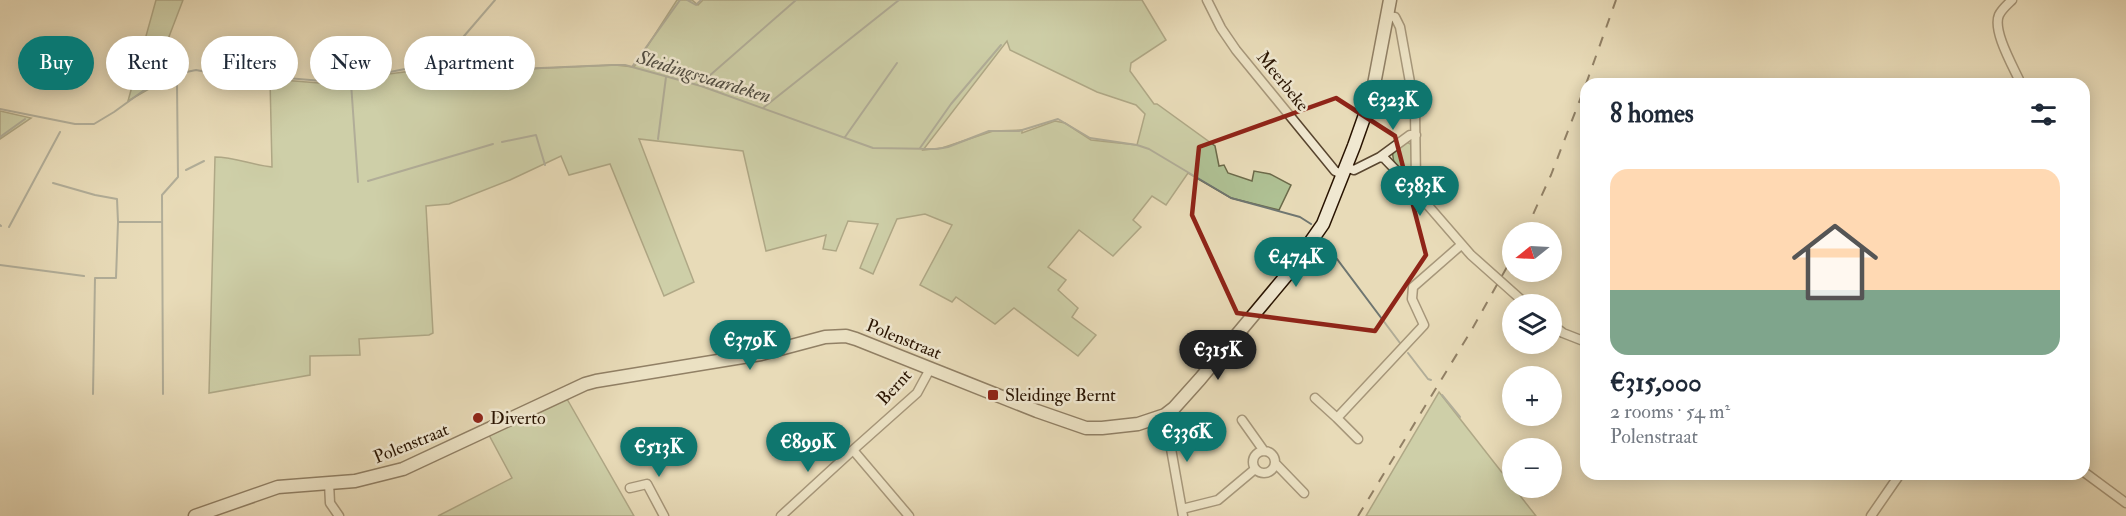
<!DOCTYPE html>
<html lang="en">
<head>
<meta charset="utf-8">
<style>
	body { margin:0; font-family:"IM FELL Double Pica",serif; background:#f6f6f7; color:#1f2937; height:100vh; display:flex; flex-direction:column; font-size:22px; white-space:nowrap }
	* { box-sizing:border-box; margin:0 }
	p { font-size:20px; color:#747a83 }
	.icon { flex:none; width:33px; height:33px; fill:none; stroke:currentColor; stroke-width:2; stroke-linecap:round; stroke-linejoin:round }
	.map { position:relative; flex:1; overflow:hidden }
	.side { position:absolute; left:1580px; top:78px; width:510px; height:402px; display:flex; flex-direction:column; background:#fff; border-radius:18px; box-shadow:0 3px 15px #0003 }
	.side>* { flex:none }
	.banner { position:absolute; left:18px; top:36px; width:570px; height:54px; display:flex; gap:12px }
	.needle { width:39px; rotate:252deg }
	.buttons { position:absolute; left:1502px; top:222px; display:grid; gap:12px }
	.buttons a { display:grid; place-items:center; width:60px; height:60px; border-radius:50%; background:#fff; box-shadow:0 3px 15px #0003; font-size:30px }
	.price { position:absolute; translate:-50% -51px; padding:0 14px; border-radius:21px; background:#0f766e; color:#fff; font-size:20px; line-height:39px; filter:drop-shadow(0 2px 3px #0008) }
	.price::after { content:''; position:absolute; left:50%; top:36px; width:18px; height:14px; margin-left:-9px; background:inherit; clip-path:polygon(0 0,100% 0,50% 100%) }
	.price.active { background:#222; color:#fff }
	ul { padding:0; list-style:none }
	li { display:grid; align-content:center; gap:12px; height:318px; padding:0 30px }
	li+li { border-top:2px solid #e0e1e3 }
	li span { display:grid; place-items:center; height:186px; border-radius:18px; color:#555 }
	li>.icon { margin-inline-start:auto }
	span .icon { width:108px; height:108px; fill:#fffc; stroke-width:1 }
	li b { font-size:26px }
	h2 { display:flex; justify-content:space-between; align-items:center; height:72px; padding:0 30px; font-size:26px }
	.tag { padding:0 21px; border-radius:27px; background:#fff; box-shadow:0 3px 15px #0003; font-size:21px; line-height:54px }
	.tag.active { background:#0f766e; color:#fff }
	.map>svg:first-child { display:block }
	.green { fill:#afc194; stroke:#6c6a4a; stroke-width:1.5; fill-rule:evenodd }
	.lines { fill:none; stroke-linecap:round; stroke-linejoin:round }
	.stream { stroke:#6f7671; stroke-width:2 }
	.street-casing { stroke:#58452f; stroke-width:11 }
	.secondary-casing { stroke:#281301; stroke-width:15 }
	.street { stroke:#f0e8d1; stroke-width:8 }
	.secondary { stroke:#f0e8d1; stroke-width:12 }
	.rail { stroke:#281301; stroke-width:2; stroke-dasharray:10 10; stroke-linecap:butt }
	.marked { fill:none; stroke:#8f2418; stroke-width:4.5; stroke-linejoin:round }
	.poi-dot { fill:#8f2418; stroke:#f0e8d1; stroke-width:2 }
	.labels { text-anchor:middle; stroke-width:5; stroke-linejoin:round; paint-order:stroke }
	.street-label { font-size:18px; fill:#281301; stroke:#f0e8d1 }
	.poi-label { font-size:18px; fill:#281301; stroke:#f0e8d1; text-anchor:start }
	.water-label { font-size:20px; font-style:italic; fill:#514d42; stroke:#f0e8d1 }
</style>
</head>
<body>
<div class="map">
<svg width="2126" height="516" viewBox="0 0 2126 516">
	<rect width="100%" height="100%" fill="#e8dbb8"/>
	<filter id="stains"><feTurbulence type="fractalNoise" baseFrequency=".00333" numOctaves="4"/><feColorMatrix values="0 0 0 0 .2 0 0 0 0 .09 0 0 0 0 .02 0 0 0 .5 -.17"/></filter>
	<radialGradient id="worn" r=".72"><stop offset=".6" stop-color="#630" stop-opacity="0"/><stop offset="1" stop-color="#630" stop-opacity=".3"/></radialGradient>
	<!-- green -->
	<path class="green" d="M156,0h27l-34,89 -21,12z
		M677,0h15l6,5 5,-5h439l24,40 -35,23 -1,8 24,33h3l58,42 4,20 5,-1 4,8 24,8 2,-10 16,3 21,11 -12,25 -48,-12 -43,-25 -22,32 -14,-9 -19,24 8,7 -28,29 -34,-26 -31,37 18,13 -8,10 20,18 -6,9 24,18 -18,21 -64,-48 -19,16 -39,-27 -4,5 -32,-17 32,-60 -27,-11 -28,5 -24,55 -13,-6 18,-44 -30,-3 -12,30 -13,-2 3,-14 -60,16 -23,-100 -104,-12 55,143 -30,14 -54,-132 -41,11 -8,-19 -51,24 -61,24 -23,2 7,127 -4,2 -70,4 1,16 -50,1v19l-101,18 6,-236c19,0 38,8 57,10l-2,-88 49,4 93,-12 24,-7 69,6 110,-5 19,2zM1007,41l3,9 87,42 39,13 9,9 -8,31 -46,-5 -26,-17 -10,-2 -33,12v-3l-29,1 -51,17 -19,2z
		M0,111l31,7 -31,21z
		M1407,142l5,3 1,30 -4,3c-8,-8 -18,-14 -16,-26z
		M1439,392l97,124h-170z
		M567,399l67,117h-196l74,-38 -23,-43z"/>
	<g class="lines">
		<!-- stream -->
		<path class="stream" d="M687,0l9,5 5,-5
			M440,64l55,-64
			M632,67l48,-67
			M708,77l88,-77
			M351,83l7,99
			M763,108l136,-108
			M0,109l75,15h19l20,-12 29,-21 34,-17 19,-4 32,6 37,-4 22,6 35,3 63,-8 45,-9 88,5 94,-4h13l76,21 172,62 64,1 11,-2 41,-16h30l39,-12 32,19 47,7 12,4 82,49 69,19 11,7
			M0,137l25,-18
			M845,137l52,-74
			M658,139l8,-62
			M502,142l34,-7 9,30
			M920,148l31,-44 50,-59
			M186,170l18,-9
			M368,181l125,-37
			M53,183l42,12 22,4 1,23
			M0,225l1,1
			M9,227l51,-95
			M1325,243l75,100
			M0,265l84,11
			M1408,353l20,26 3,1
			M93,394l2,-116h21l2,-56h44
			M163,394l-1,-199 16,-18 -1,-92
			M1442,395l18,22"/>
		<defs>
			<path id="street" d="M1207,0l14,28 15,22 99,121 8,4
				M2012,0c-4,4 -10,9 -13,15 -7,16 15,53 22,69
				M1387,16l8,1 5,10 15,83 1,72 -4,5
				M1380,157l30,-22h6
				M1346,167l8,3 26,-13 4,1 28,29 59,68 55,49
				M1551,324l12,9 23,9
				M1315,398l22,20 87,-93 -12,-26 1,-12 48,-42
				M1165,415l18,101
				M1337,418l21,21
				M1242,420l22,31
				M1253 462a11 11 0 1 1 22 0a11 11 0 1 1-22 0Z
				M1276,464l28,29
				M2084,472l42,31
				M329,483l1,20 9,13
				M630,488l17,-4 17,32
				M1182,509l36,-9 37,-31
				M781,516l72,-66
				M909,516l-56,-66 64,-57 13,-24
				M1871,516l29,-42"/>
			<path id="secondary" d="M195,516l83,-29 77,-6 48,-12 182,-85 11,-3 165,-27 64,-17 21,-1 10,3 181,72 49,17h16l36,-4 27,-9 9,-7 26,-29 91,-109 32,-46 31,-78 18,-51 18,-95"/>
		</defs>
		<!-- street casing -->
		<use href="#street" class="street-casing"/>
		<!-- secondary casing -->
		<use href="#secondary" class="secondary-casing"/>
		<!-- street -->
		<use href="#street" class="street"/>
		<!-- secondary -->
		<use href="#secondary" class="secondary"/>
		<!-- rail -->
		<path class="rail" d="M1586,84l30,-84
			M1525,232l26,-57 35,-91
			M1358,516l113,-185 41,-73"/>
	</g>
	<!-- marked area -->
	<path d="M0 0H2126V516H0ZM1336,98l59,38 31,119 -51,76 -138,-18 -45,-98 7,-68z" fill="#e8dbb8" fill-opacity=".55" fill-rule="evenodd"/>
	<path class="marked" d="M1336,98l59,38 31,119 -51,76 -138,-18 -45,-98 7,-68z"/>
	<!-- markers -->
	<g class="poi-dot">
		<rect x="987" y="389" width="12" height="12" rx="3"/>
		<circle cx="478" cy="418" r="6"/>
	</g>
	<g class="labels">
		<!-- street labels -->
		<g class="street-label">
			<text transform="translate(1283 81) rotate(51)" y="6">Meerbeke</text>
			<text transform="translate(904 339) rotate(22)" y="6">Polenstraat</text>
			<text transform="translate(894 387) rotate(-47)" y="6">Bernt</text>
			<text transform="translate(411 443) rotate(-22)" y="6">Polenstraat</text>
		</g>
		<!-- poi labels -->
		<g class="poi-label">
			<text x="1005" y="401">Sleidinge Bernt</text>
			<text x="490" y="424">Diverto</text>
		</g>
		<!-- water labels -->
		<g class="water-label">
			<text transform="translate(704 76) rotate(17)" y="7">Sleidingsvaardeken</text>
		</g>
	</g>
	<rect width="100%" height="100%" filter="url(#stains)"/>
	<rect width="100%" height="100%" fill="url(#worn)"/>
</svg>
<div class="buttons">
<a><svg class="needle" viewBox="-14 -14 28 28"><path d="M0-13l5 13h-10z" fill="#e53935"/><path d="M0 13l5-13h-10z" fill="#747a83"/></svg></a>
<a><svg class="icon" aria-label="layers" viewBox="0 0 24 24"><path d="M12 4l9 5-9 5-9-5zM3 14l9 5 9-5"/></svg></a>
<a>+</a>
<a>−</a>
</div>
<b class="price" style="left:1393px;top:131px">€323K</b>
<b class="price" style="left:1420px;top:217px">€383K</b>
<b class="price" style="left:1296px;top:288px">€474K</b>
<b class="price" style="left:750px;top:371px">€379K</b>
<b class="price active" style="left:1218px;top:381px">€315K</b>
<b class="price" style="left:1187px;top:463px">€336K</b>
<b class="price" style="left:808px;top:473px">€899K</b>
<b class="price" style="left:659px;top:478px">€513K</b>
<div class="banner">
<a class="tag active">Buy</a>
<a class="tag">Rent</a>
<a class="tag">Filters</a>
<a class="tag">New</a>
<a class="tag">Apartment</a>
</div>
<section class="side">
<h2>8 homes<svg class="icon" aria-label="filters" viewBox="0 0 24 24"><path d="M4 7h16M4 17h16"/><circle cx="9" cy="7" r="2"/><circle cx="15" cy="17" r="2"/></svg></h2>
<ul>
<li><span style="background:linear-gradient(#ffd9b3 65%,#7fa58c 0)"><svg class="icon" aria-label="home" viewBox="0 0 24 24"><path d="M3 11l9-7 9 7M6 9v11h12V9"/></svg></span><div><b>€315,000</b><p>2 rooms · 54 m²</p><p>Polenstraat</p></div></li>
</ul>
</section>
</div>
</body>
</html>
